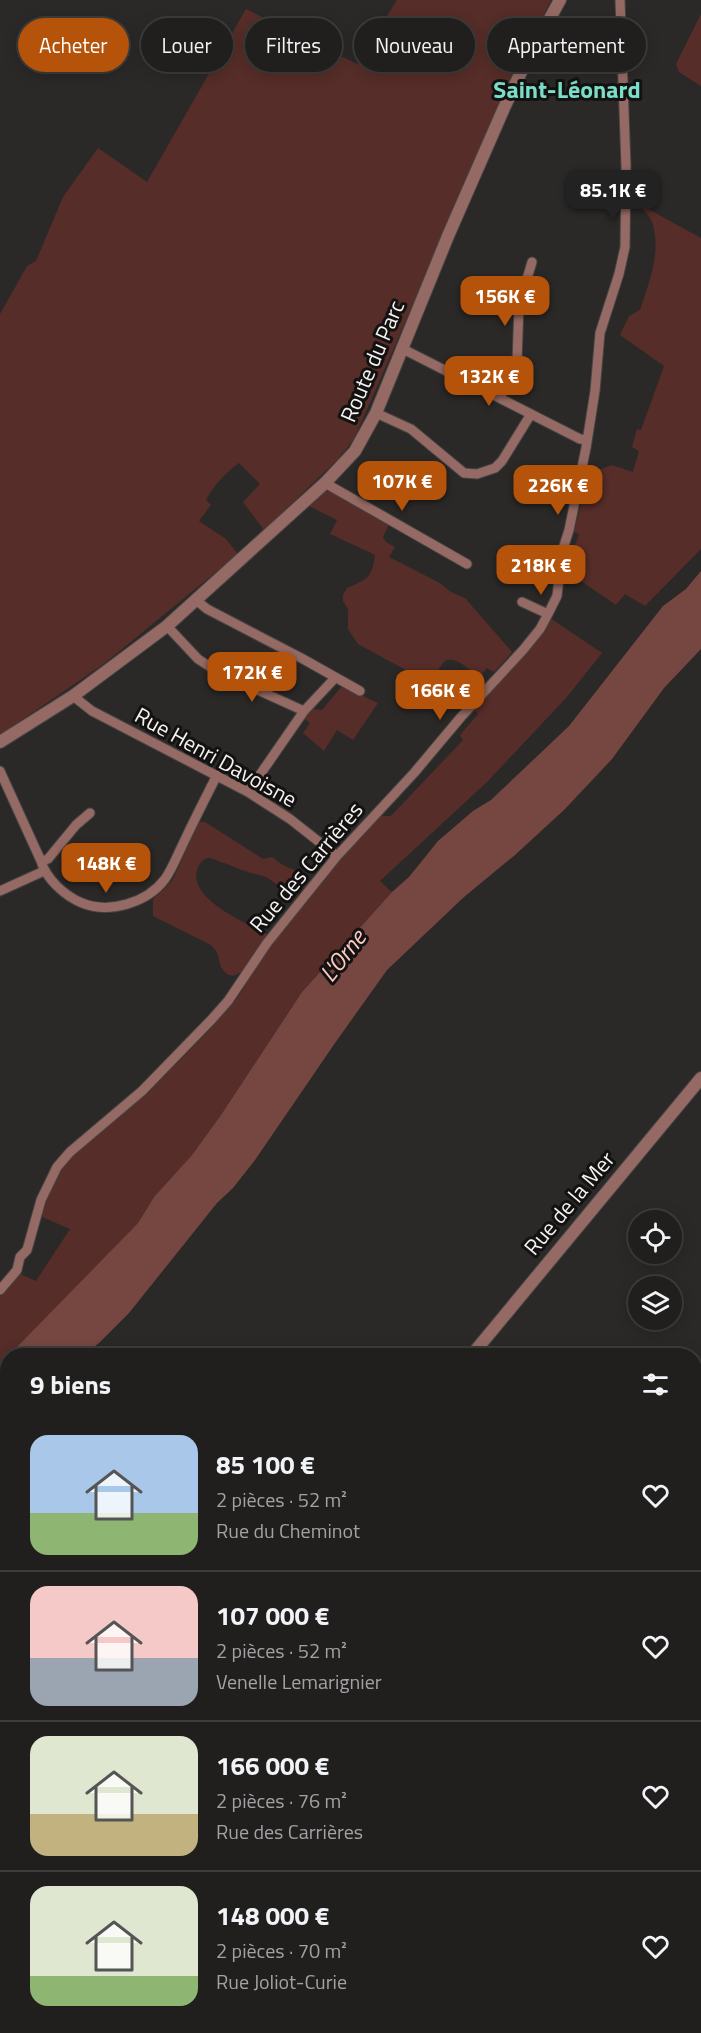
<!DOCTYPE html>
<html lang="fr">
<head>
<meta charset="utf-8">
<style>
	body { margin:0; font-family:"Titillium Web",sans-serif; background:#2d2c2b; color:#f1f3f6; height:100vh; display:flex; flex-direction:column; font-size:22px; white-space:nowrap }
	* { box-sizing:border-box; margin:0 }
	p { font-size:20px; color:#a2a2a4 }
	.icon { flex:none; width:33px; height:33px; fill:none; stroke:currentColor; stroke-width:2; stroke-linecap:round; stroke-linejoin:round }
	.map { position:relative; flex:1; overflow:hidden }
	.side { position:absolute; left:0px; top:1348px; width:702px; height:686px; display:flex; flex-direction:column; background:#201f1e; border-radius:24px 24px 0 0; box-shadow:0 3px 15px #0003,0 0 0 2px #3d3d3c }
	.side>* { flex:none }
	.top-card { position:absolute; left:18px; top:18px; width:666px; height:54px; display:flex; gap:12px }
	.buttons { position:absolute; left:628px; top:1210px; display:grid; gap:12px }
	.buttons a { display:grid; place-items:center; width:54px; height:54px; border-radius:50%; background:#201f1e; box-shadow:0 3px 15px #0003,0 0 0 2px #3d3d3c; font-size:30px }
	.price { position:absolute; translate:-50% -51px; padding:0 14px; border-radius:12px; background:#b45309; color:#fff; font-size:20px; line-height:39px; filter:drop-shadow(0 2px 3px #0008) }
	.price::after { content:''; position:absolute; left:50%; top:36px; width:18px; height:14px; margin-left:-9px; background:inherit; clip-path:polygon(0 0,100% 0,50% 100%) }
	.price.on { background:#222; color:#fff }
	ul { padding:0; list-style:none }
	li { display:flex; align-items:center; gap:18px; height:150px; padding:0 30px }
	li+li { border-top:2px solid #3d3d3c }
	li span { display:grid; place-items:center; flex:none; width:168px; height:120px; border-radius:18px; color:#555 }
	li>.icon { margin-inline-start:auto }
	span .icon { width:72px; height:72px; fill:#fffc; stroke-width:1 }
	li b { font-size:26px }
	h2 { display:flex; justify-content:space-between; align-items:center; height:72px; padding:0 30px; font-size:26px }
	.chip { padding:0 21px; border-radius:27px; background:#201f1e; box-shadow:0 3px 15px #0003,0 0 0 2px #3d3d3c; font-size:21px; line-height:54px }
	.chip.on { background:#b45309; color:#fff }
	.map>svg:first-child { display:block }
	.green { fill:#562d28 }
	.water { fill:#764741 }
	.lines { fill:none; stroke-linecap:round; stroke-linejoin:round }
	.minor-casing { stroke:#474544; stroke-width:11 }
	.tertiary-casing { stroke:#474544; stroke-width:14 }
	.minor { stroke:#966a64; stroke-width:9 }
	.tertiary { stroke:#966a64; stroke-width:12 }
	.labels { text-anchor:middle; stroke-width:6; stroke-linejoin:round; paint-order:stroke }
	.street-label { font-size:22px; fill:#f4f2f2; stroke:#131211 }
	.neighbourhood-label { font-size:24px; font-weight:bold; fill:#7adec8; stroke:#131211 }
	.water-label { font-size:24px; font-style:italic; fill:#fdcbc4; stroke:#131211 }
</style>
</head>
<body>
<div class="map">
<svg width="701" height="2033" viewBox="0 0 701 2033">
	<rect width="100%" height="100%" fill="#2b2928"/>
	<!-- green -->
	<path class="green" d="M397,0h154l-44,90 -153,349 -17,21 -73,70 -21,-28 17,-18 -21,-21c-14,10 -25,22 -33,37l5,5 -12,16 27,18 12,15 -133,109 -105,72v-421l27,-48 9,-5 27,-64 35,-49 49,34 99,-173 111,55z
		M701,14v72l-22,-14 -3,-8z
		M639,204l62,34v311l-56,57 -20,-12 -9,11 -38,-26 -10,-13 11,-32 -5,-2 14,-58 24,-9 21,7 6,-21 -7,-4 5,-18 4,1 23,-64 -44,-31 9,-19 11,-6c9,-28 22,-59 12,-88 -2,-7 -11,-13 -13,-18z
		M325,491l8,1 56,32 -6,13 3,5 9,5 -6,10 51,26 11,9 14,6 47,54 -18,20 -7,-4 -5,6 -6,1c-8,-6 -24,-23 -33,-12 -5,6 -6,11 -12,16l-4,-3 -3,4 -66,-36 -10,-15v-20l-5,-8v-6l4,-7c20,-9 25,-9 28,-33l-45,-21 7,-14 -30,-15z
		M550,618l52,35 -36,45 -79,84 -107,99 12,11 -90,100 -81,123 -29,40 -38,42 -16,26 -138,141v-68l18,-23 18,8 34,-52 -28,-12c5,-19 11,-40 23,-55 17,-20 46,-39 66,-56 34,-31 67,-63 97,-97 16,-17 24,-38 38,-57 35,-48 74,-93 115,-136h10l72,-76 -3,-5 18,-21 -5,-5 66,-70z
		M342,686l36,17 -25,37 -16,-10 -13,21 -21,-18 7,-10 -5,-4 7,-10 10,1z
		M199,822h6l58,37 9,-2c4,3 9,7 13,9 10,5 20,7 25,17l-4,6 -11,-6 -9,5c-8,-1 -13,-7 -20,-11 -6,-2 -12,-3 -18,-5 -10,-3 -20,-8 -30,-11 -3,-1 -6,-3 -9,-3 -5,0 -9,5 -11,9 -13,32 49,56 71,68 -7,10 -30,55 -45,36 -8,-9 -1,-17 -15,-27l-56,-28v-17l19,-18z
		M701,1388v87l-6,-7 -1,-73z"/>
	<!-- water -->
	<path class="water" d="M701,571v78l-37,39 -52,71 -47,50 -50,46 -51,42 -77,73 -52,73 -80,117 -22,28 -16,15 -88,110 -30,30 -8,6 -6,7h-77l130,-133 16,-26 38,-42 29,-40 81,-123 90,-100 17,-15 29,-36 35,-30 18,-11 78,-74 94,-120 23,-17z
		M7,1357v83l-7,8v-84z"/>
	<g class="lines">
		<defs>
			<path id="minor" d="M401,348l179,91 7,1
				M500,398l17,-36 2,-57 13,-43
				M376,413l35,16 53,44 13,1 18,-6 7,-7 29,-47
				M325,483l142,81
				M196,600l11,9 96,50 57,32
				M522,602l26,12
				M167,626l31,33 20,13 86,39 -56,81
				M73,696l19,15 156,81 42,27 47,37
				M304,711l31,-33
				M0,771l41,90c5,18 24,35 41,42 27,11 65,0 83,-24 7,-10 12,-23 17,-33 11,-24 23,-47 35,-71
				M41,861l7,-2 28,-34 14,-12
				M0,891l44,-20
				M0,1290l17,-20 3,-13 7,-7 14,-50 16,-33 13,-15 72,-61 70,-72 16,-18 39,-58 70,-87 77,-83 47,-56 62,-67 17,-21 8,-15 9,-18 5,-44 7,-22 17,-82 9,-57 5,-58 19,-59 6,-27 1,-81 -6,-166
				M694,1990l7,-6
				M79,2026l8,7
				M653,2033l6,-7"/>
			<path id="tertiary" d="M0,742l73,-46 94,-70 158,-143 30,-32 21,-38 72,-177 56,-128 19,-40 37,-68
				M471,1356l230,-278
				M1,2033l7,-13
				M12,2033l3,-7"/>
		</defs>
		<!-- minor casing -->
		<use href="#minor" class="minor-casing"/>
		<!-- tertiary casing -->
		<use href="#tertiary" class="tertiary-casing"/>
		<!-- minor -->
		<use href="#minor" class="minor"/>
		<!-- tertiary -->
		<use href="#tertiary" class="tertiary"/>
	</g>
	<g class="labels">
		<!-- street labels -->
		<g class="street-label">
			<text transform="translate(372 361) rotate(-67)" y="8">Route du Parc</text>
			<text transform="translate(216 757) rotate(29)" y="8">Rue Henri Davoisne</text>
			<text transform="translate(306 867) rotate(-50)" y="8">Rue des Carrières</text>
			<text transform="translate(569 1203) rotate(-50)" y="8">Rue de la Mer</text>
		</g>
		<!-- neighbourhood labels -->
		<g class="neighbourhood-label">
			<text x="567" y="98">Saint-Léonard</text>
		</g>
		<!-- water labels -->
		<g class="water-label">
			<text transform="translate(343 956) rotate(-52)" y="8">L'Orne</text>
		</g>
	</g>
</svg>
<div class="buttons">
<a><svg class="icon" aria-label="locate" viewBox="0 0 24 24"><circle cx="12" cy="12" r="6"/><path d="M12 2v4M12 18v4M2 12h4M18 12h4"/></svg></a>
<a><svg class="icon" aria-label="layers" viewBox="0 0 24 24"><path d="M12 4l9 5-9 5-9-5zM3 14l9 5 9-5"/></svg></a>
</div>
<b class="price on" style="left:613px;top:221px">85.1K €</b>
<b class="price" style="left:505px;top:327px">156K €</b>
<b class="price" style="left:489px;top:407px">132K €</b>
<b class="price" style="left:402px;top:512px">107K €</b>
<b class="price" style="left:558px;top:516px">226K €</b>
<b class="price" style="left:541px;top:596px">218K €</b>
<b class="price" style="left:252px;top:703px">172K €</b>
<b class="price" style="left:440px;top:721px">166K €</b>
<b class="price" style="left:106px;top:894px">148K €</b>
<div class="top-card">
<a class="chip on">Acheter</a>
<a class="chip">Louer</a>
<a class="chip">Filtres</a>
<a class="chip">Nouveau</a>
<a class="chip">Appartement</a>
</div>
<section class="side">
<h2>9 biens<svg class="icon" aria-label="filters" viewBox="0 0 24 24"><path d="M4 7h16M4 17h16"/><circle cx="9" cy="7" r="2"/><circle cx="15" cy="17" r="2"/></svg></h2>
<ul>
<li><span style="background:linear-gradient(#a9c7e8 65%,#8fb573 0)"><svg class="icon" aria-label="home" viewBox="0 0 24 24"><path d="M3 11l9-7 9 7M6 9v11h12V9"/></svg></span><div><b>85 100 €</b><p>2 pièces · 52 m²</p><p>Rue du Cheminot</p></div><svg class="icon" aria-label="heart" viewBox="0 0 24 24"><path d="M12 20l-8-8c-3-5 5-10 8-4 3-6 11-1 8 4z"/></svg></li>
<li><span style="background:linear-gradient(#f6c9c9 60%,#9aa5b1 0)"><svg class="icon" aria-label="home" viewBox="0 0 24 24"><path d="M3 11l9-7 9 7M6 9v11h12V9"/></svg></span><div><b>107 000 €</b><p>2 pièces · 52 m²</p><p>Venelle Lemarignier</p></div><svg class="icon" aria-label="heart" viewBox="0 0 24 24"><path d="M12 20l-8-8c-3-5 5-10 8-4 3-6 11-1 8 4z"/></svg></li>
<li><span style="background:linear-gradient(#dfe7d0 65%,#c2b280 0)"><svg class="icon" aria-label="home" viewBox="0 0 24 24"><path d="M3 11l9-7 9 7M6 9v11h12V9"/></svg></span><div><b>166 000 €</b><p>2 pièces · 76 m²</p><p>Rue des Carrières</p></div><svg class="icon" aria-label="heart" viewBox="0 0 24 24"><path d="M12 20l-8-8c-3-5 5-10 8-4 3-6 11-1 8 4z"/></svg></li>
<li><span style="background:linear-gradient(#dfe7d0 75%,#8fb573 0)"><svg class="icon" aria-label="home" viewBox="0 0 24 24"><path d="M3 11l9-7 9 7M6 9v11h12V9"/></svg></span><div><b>148 000 €</b><p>2 pièces · 70 m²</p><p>Rue Joliot-Curie</p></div><svg class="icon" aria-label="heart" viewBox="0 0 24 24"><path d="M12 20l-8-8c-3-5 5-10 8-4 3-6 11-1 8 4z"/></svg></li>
</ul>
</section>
</div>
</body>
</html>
